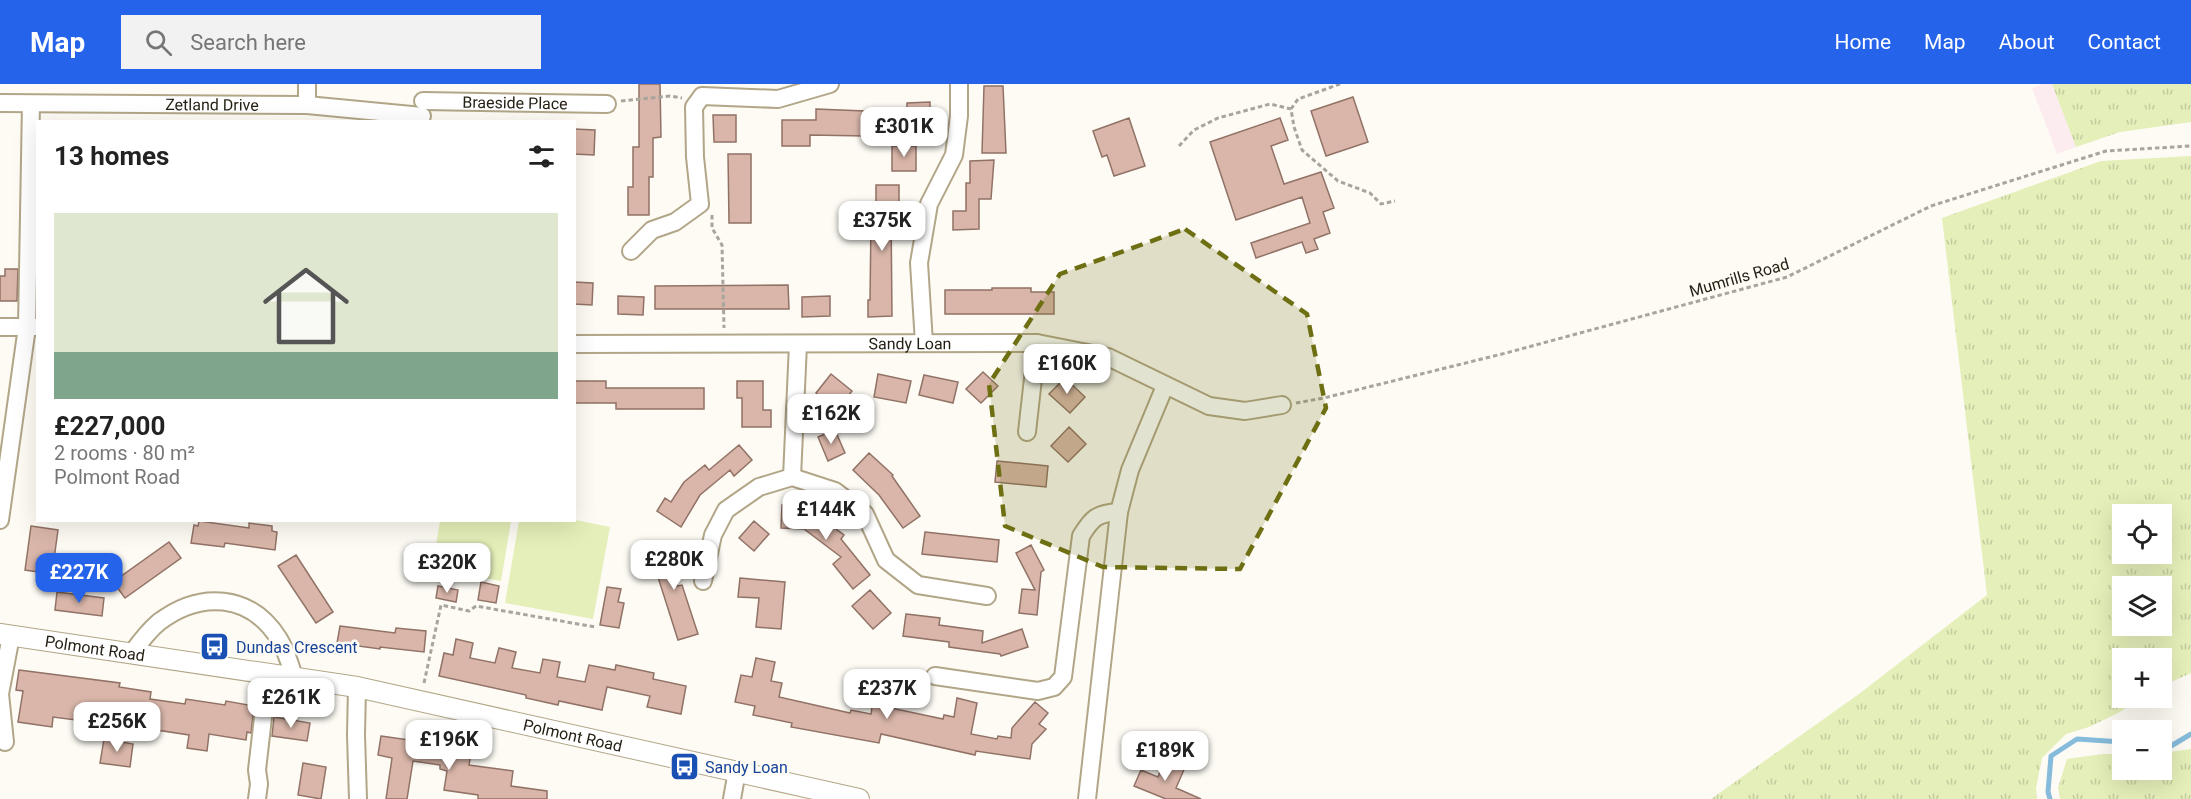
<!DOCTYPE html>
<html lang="en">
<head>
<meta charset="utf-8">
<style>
	body { margin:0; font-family:Roboto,sans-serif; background:#f2f2f2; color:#222; height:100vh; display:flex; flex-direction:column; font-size:22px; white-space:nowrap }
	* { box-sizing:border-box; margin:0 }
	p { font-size:20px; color:#767676 }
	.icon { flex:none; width:33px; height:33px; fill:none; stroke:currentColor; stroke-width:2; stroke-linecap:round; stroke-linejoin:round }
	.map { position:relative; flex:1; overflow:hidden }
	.panel { position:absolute; left:36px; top:36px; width:540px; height:402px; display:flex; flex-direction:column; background:#fff; border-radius:0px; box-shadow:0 6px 24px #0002 }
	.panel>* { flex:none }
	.controls { position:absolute; left:2112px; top:420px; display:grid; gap:12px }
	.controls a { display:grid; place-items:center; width:60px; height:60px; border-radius:0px; background:#fff; box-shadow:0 6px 24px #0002; font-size:30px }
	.price { position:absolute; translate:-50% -51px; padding:0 14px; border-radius:12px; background:#fff; color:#222; font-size:20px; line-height:39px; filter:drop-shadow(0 2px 3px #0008) }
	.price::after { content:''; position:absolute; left:50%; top:36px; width:18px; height:14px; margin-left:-9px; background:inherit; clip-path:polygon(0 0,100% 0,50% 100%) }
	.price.active { background:#2563eb; color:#fff }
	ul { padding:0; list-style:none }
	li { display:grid; align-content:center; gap:12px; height:318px; padding:0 18px }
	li+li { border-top:2px solid #e0e0e0 }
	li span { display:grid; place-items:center; height:186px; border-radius:0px; color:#555 }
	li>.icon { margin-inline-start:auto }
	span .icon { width:108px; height:108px; fill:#fffc; stroke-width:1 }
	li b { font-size:26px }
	h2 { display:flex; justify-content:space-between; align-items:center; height:72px; padding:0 18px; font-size:26px }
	header { display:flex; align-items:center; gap:36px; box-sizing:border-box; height:84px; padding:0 30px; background:#2563eb; color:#fff }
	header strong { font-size:28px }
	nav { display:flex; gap:33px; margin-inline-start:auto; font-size:21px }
	.search { width:420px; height:54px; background:#f2f2f2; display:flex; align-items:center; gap:15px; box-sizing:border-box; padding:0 21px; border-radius:0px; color:#767676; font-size:22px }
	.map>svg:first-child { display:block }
	.commercial { fill:#fcecf0 }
	.grass { fill:url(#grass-tufts); fill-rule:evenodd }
	.garden { fill:#e4efb9 }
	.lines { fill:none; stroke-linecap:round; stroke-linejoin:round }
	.stream { stroke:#86bbdb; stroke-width:5 }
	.building { fill:#d9b6a9; stroke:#917266; stroke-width:1.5 }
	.minor-casing { stroke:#b2a688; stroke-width:20 }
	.major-casing { stroke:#b2a688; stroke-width:22 }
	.path { stroke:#a8a59c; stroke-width:3; stroke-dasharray:4.5 3; stroke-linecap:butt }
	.minor { stroke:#fff; stroke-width:16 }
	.major { stroke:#fff; stroke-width:20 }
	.marked { fill:#6d6f12; fill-opacity:0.2; stroke:#6d6f12; stroke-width:4.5; stroke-dasharray:12 8; stroke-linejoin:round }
	.labels { text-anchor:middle; stroke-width:5; stroke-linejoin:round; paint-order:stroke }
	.street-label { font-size:16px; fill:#241f13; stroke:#fdfbf4 }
	.transit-label { font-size:16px; fill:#164399; stroke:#fdfbf4; text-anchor:start }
</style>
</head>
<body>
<header>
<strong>Map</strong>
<div class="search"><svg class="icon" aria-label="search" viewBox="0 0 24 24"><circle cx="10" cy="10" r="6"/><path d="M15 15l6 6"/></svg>Search here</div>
<nav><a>Home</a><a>Map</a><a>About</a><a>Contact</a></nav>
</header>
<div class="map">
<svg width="2191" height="715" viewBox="0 0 2191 715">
	<defs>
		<pattern id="grass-tufts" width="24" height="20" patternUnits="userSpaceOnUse" patternTransform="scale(1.5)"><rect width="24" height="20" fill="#e4efb9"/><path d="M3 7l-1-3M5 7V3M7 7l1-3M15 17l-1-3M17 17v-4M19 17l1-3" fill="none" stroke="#c3cc9e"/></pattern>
	</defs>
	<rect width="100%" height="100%" fill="#fdfbf4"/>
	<!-- commercial -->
	<path class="commercial" d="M2043,0h9l24,63 -19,7 -25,-66z"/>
	<!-- grass -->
	<path class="grass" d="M2052,0h139v38l-71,10 -44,15z
		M2191,72v517l-29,13v-28h-40v40h19l-23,15 -29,14 -23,7 -24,24 -6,30 1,11h-326l148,-105 128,-99 -45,-377 159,-57zM2162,430v40h-40v-40zM2122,502h40v40h-40z
		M2191,665v50h-131l-2,-11 9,-29 36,-5h19v16h40v-17z"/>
	<!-- garden -->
	<path class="garden" d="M575,436l35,7 -17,92 -88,-16 14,-82z
		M440,437h71l-10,60 -69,-12z"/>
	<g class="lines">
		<!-- stream -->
		<path class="stream" d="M2162,661l9,1 20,-12
			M2050,715l-2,-7 3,-36 26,-17 45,3"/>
	</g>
	<!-- building -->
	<path class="building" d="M639,0h21l1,53 -8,1v39h-4v38h-21v-28h5v-40h6z
		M984,2h19l3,67h-24z
		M1353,13l15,45 -42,14 -15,-45z
		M930,18v29h-23v-28z
		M816,25l49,2v25l-55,-1v11h-28v-26h34z
		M713,31h23v27h-22z
		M1129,34l16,48 -31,10 -7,-21 -5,2 -9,-26z
		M1280,34l8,22 -17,6 13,38 37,-12 13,36 -11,4 7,21 -16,6 4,10 -12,4 -4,-11 -46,16 -5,-15 59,-20 -8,-26 -66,23 -26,-78z
		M574,45l21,1 -1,25 -20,-1z
		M892,62h24v25h-24z
		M728,70h23v69h-22z
		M994,76l-3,39h-12v30l-26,1v-19h13v-28h4v-22z
		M876,101h23v26h-8l1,105 -24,1v-17h2l1,-77h5z
		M5,185h13l-1,32h-17v-25h5z
		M574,198l19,1 -1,22 -18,-1z
		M788,201l1,24h-134v-23z
		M992,204h39v4h23v22h-109v-24h47z
		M618,212l26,1 -1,18 -25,-1z
		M830,212v20l-28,1v-20z
		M983,288l15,14 -17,17 -15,-14z
		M831,290l21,17 -15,19 -21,-17z
		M878,290l33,7 -5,22 -32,-6z
		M924,291l34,7 -5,21 -34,-8z
		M1065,294l20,19 -15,16 -21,-19z
		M574,297h32v7h98v21h-88v-6h-42z
		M737,297h26v29h8v17h-29v-29h-5z
		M1069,343l17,17 -18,18 -17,-16z
		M835,346l10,23 -17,8 -10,-24z
		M739,361l13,15 -18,16 -4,-6 -30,25 -19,32 -24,-16 8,-13 6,4 13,-20 21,-17 4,5z
		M869,369l24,22 -1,1 28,40 -17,12 -24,-33 -26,-25z
		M997,377l51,5 -2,21 -51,-5z
		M782,421l24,2 38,28 -3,4 29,36 -17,14 -20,-25 8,-7 -37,-28 -23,-1z
		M199,437l50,7v-5l23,3v5l5,1 -2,18 -50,-7 -1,4 -33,-4 3,-18 4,1z
		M754,437l15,13 -15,17 -15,-13z
		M31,442l27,4 -6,44 -27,-4z
		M925,448l74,8 -2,22 -75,-8z
		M169,458l12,16 -56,40 -12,-16z
		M658,458h20l-1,44 5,-1 16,49 -20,6 -21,-66z
		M1031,461l13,25 -3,2 -4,43 -18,-2 3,-24 13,1 -19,-37z
		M296,471l37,57 -17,11 -38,-57z
		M740,494l45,4 -4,47 -25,-2 3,-29 -21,-1z
		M481,498l18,4 -3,17 -18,-3z
		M438,502l20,4 -2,12 -20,-4z
		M607,503l14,2 -3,13 6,1 -5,25 -19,-3z
		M870,506l21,23 -18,16 -21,-23z
		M57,508l47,6 -2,18 -47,-6z
		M906,530l34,4 -1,7 44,6 -1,12 40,-14 6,18 -27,9 -1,-2 -51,-7v-5l-46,-6z
		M340,542l55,7 1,-5 30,3 -2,21 -44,-5v2l-43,-6z
		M456,555l17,4 -3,15 25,5 4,-15 17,4 -4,16 28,5 3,-14 17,3 -3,15 28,5 4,-17 26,5 1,-5 38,8 -1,6 33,7 -5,28 -34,-7 3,-11 -43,-9 -5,23 -43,-9 -1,4 -32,-7v-3l-87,-19 5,-23 9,2z
		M756,574l19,4 -4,19 11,2 -3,14 71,16 1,-3 20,4 2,-14 19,4 -1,4 52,11 1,-4 10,2 3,-19 20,5 -6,31 26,5 1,-3 13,2 1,-10 23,-26 13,11 -9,11 7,5 -14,15 -2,15 -54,-8 -1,4 -94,-21 -2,9 -88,-16 1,-4 -39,-8 2,-9 -20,-4 6,-27 11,2z
		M19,586l101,13 -1,4 32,5 -1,7 35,5 1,-5 39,6 1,-4 28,5 -3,27 -4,-1 -1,8 -37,-6 -2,17 -20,-3 2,-13 -52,-8 1,-9 -29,-6 -2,12 -54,-7 -1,10 -34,-5 5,-31 -7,-1z
		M274,633l36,6 -3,18 -35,-5z
		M381,652l63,9v-2l28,4 -3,18 44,6 -2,15 36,5v8h-69v-4l-34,-5 3,-19 -7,-2v-4l-27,-4 -6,38h-21l6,-41 -14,-3z
		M104,655l29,5 -3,23 -30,-4z
		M1166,673l20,8 -10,23 25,11h-35l-32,-13 7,-16 17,7z
		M303,679l23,4 -5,32 -23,-4z"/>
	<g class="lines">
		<defs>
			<g id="minor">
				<path d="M307,0v21"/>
				<path id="s1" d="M423,17l184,3"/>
				<path id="s2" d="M0,19l307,2 115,11"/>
				<path d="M631,167l21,-21 23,-8 25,-18 -5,-47 -1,-50 8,-11 76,3 52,-15"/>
				<path d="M0,243h37"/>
				<path d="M924,259l-5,-80 10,-59 25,-49 5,-39v-32"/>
				<path id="s3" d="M574,260l463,-1 71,14 101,49 36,5 37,-6"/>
				<path d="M1027,348l10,-89"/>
				<path d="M792,393l6,-133"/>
				<path d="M0,436l27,-193 4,-223"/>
				<path d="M703,497l10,-46 13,-25 33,-23 33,-10 43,14 30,23 21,46 32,25 69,11"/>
				<path d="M132,569c8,-11 16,-22 27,-31 41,-31 91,-29 120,17 7,11 11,25 15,38"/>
				<path d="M935,592l103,15 16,-4 9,-10 18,-141c11,-18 16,-23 38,-24"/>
				<path d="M357,603l-1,48 2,64"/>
				<path d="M5,658l-5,-48 11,-58"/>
				<path d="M257,715l2,-15 -2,-14 11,-96"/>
				<path d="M732,715l5,-28"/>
				<path d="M1087,715l32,-287 11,-42 35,-84"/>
			</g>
			<g id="major">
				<path id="s4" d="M0,550l357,53 502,112"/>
			</g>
		</defs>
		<!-- minor casing -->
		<use href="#minor" class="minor-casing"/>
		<!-- major casing -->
		<use href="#major" class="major-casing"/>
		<!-- path -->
		<path class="path" d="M621,17l49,-5 12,2
			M1291,25l7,-10 42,-15
			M1179,62l15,-16 24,-12 52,-14 21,5 3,18 8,23 36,31 32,12 11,11 14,-3
			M712,131v13l10,17 2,83
			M1296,319l28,-5 182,-45 281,-76 144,-71 175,-55 85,-5
			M424,599l17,-78 28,6 7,-5 119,21"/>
		<!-- minor -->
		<use href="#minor" class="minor"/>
		<!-- major -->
		<use href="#major" class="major"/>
	</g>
	<!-- marked area -->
	<path class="marked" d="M1185,145l122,85 19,94 -86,161 -137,-2 -98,-41 -16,-142 71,-110z"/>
	<!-- icons -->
	<defs>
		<symbol id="bus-square" viewBox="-11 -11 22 22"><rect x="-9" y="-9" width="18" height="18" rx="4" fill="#1a4fb4" stroke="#fdfbf4"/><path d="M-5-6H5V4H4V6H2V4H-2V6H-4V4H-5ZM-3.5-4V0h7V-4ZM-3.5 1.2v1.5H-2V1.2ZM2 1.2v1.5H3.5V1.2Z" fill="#fff"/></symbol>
	</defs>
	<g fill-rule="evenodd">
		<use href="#bus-square" x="198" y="546" width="33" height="33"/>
		<use href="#bus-square" x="668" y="666" width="33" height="33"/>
	</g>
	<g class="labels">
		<!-- street labels -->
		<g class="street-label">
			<text dy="6" stroke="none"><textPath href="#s1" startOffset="92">Braeside Place</textPath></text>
			<text dy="6" stroke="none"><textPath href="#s2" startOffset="212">Zetland Drive</textPath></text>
			<text transform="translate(1739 193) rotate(-16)" y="6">Mumrills Road</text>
			<text dy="6" stroke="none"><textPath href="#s3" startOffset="336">Sandy Loan</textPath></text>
			<text dy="6" stroke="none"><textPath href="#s4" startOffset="96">Polmont Road</textPath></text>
			<text dy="6" stroke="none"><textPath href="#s4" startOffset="582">Polmont Road</textPath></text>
		</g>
		<!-- transit labels -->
		<g class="transit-label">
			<text x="236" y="569">Dundas Crescent</text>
			<text x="705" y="689">Sandy Loan</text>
		</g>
	</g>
</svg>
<div class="controls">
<a><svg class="icon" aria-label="locate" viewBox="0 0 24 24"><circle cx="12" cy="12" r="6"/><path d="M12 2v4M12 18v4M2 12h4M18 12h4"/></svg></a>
<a><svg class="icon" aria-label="layers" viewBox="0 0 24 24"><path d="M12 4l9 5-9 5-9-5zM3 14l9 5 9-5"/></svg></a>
<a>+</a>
<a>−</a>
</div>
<b class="price" style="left:904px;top:74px">£301K</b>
<b class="price" style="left:882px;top:168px">£375K</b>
<b class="price" style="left:1067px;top:311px">£160K</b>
<b class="price" style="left:831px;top:361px">£162K</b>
<b class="price" style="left:826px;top:457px">£144K</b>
<b class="price" style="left:674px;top:507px">£280K</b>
<b class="price" style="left:447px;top:510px">£320K</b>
<b class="price active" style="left:79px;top:520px">£227K</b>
<b class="price" style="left:887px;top:636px">£237K</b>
<b class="price" style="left:291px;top:645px">£261K</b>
<b class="price" style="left:117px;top:669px">£256K</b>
<b class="price" style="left:449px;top:687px">£196K</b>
<b class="price" style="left:1165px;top:698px">£189K</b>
<section class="panel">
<h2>13 homes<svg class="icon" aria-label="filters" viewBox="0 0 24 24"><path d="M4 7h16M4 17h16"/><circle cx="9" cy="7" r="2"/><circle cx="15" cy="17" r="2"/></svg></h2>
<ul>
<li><span style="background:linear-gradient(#dfe7d0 75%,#7fa58c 0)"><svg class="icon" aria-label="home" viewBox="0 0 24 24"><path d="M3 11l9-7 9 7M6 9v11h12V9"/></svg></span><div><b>£227,000</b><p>2 rooms · 80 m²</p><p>Polmont Road</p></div></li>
</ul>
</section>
</div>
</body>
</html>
